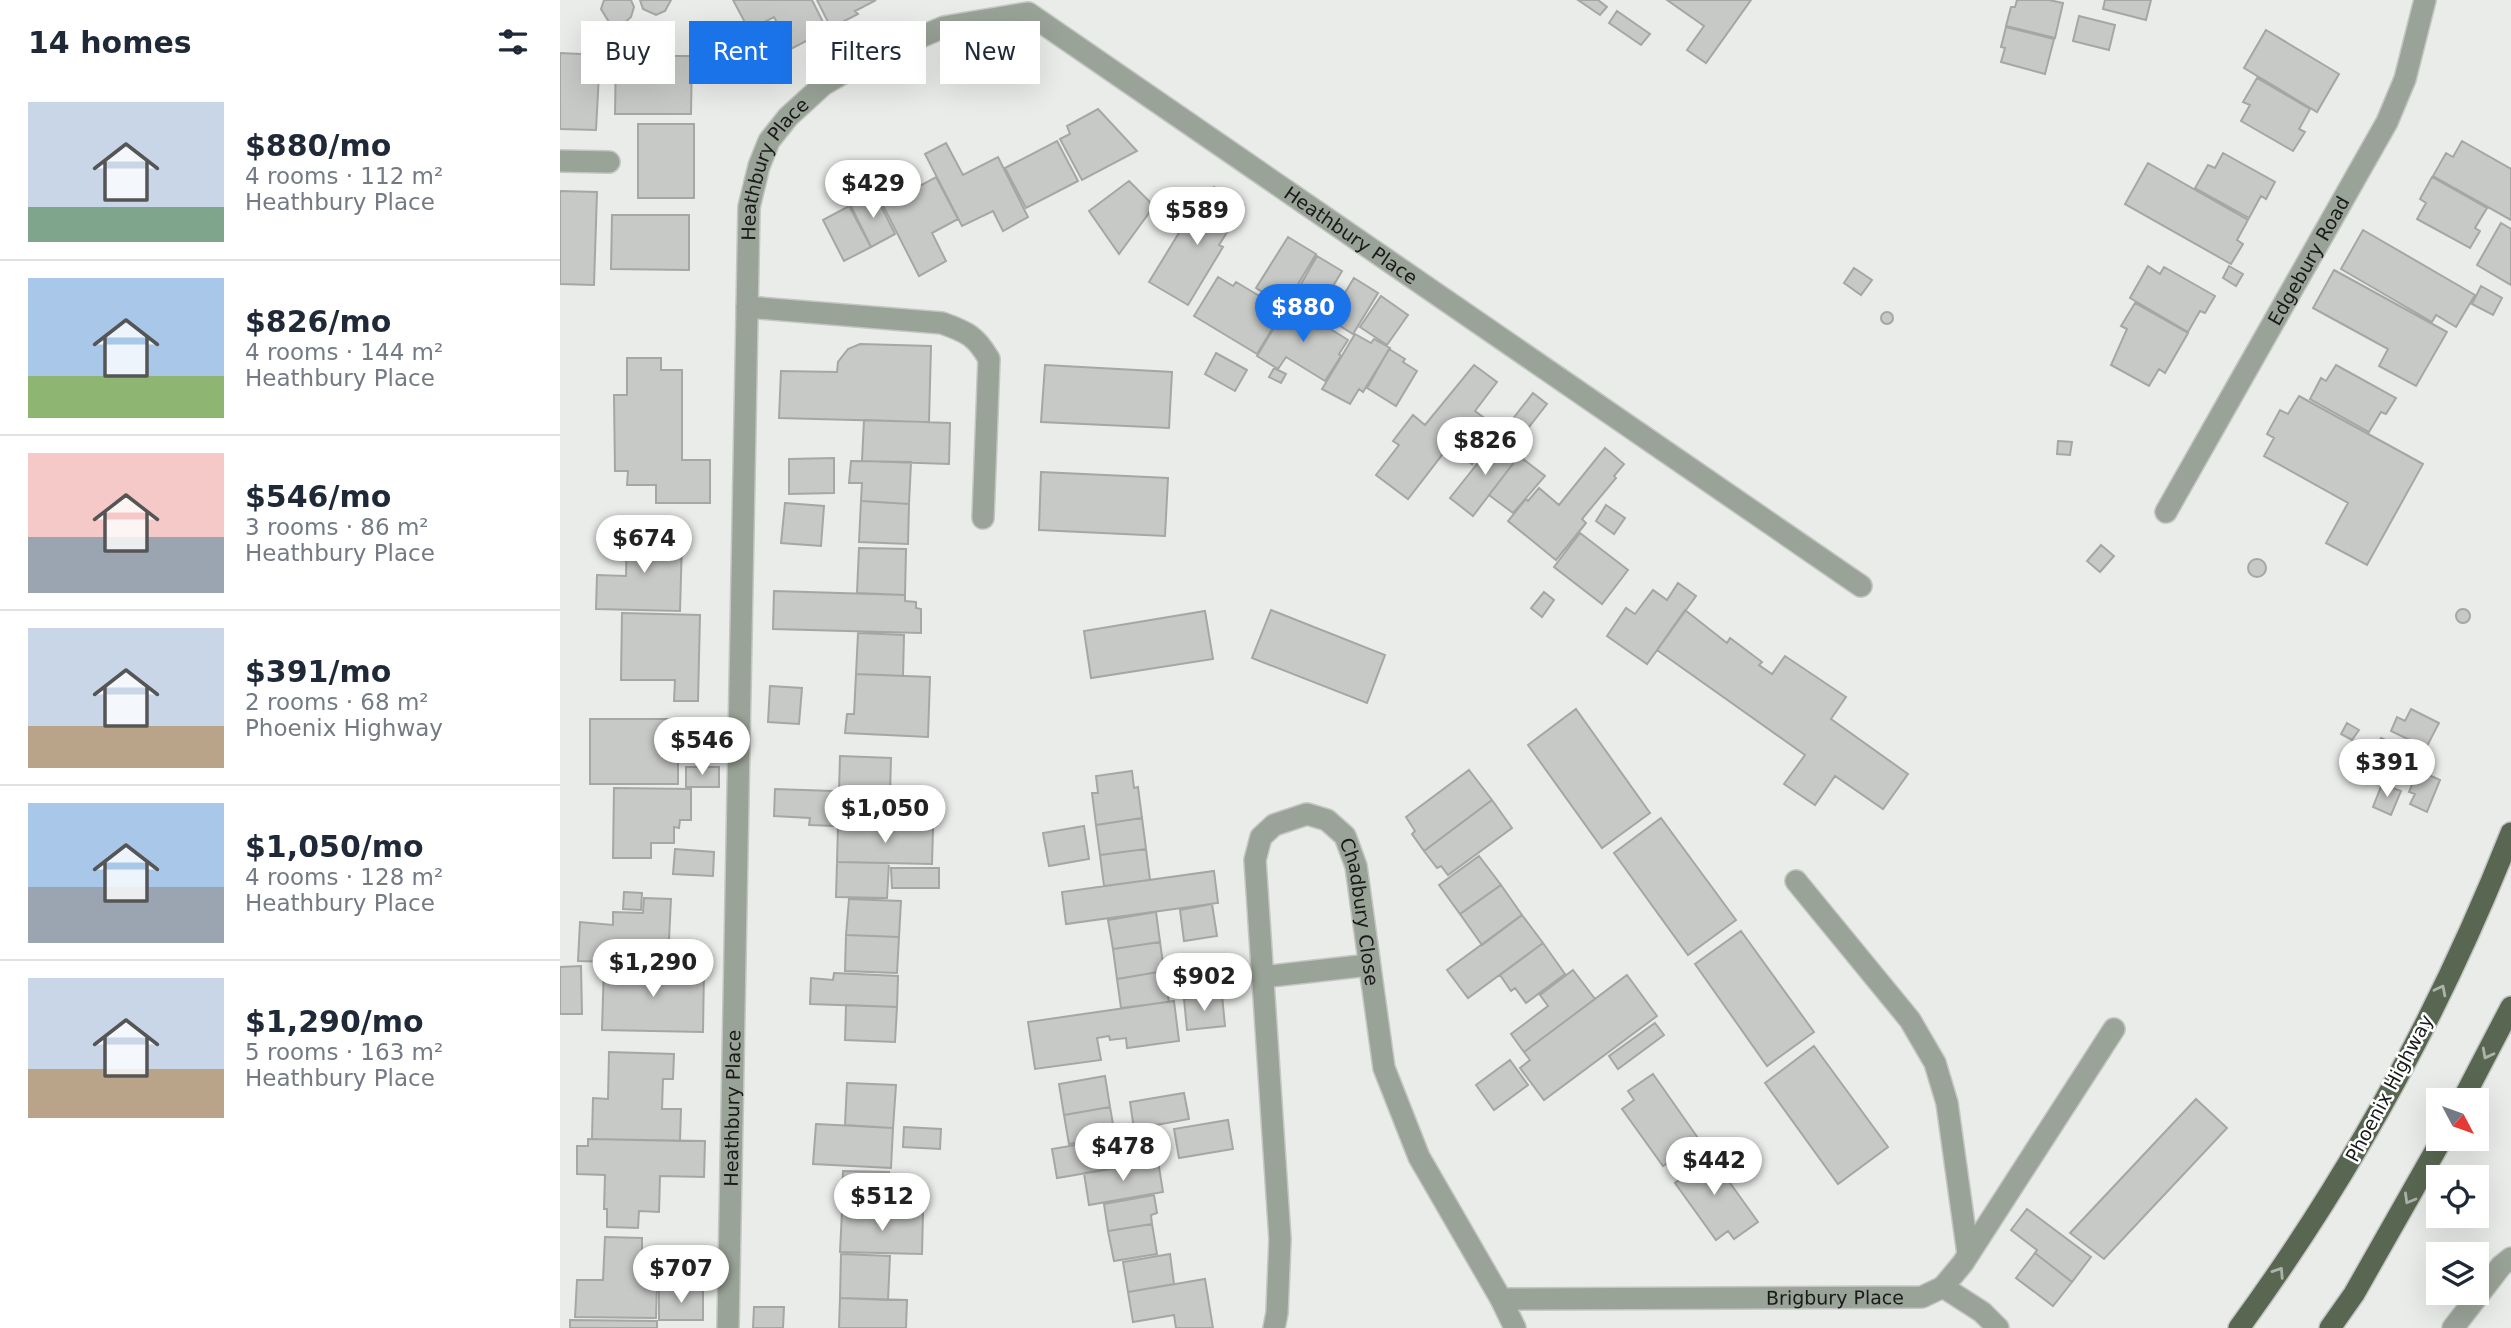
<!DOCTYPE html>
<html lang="en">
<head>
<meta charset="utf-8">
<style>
	body { margin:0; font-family:"DejaVu Sans",sans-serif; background:#f2f2f3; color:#1f2937; height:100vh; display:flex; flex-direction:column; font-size:26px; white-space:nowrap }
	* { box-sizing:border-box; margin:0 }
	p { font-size:23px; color:#747a83 }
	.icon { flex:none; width:38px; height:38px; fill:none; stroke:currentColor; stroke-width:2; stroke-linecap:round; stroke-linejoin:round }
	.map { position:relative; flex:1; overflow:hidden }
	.drawer { display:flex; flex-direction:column; background:#fff; width:560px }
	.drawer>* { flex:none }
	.guide { position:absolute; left:21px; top:21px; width:665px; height:63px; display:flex; gap:14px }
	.needle { width:46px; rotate:131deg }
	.fabs { position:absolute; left:1866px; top:1088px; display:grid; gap:14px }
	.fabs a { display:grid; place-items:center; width:63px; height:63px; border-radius:0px; background:#fff; box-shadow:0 7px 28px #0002; font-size:35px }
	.price { position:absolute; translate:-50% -60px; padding:0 16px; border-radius:24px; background:#fff; color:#222; font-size:23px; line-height:46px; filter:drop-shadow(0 2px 4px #0008) }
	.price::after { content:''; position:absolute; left:50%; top:42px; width:21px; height:16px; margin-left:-10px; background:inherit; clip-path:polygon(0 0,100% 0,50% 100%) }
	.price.active { background:#1a73e8; color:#fff }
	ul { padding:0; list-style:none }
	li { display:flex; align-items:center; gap:21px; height:175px; padding:0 28px }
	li+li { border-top:2px solid #e0e1e3 }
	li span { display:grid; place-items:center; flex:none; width:196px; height:140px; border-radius:0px; color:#555 }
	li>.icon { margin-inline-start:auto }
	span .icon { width:84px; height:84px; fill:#fffc; stroke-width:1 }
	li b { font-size:30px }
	h2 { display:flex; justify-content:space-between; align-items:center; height:84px; padding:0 28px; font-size:30px }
	.tag { padding:0 24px; border-radius:0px; background:#fff; box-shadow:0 7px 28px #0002; font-size:24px; line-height:63px }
	.tag.active { background:#1a73e8; color:#fff }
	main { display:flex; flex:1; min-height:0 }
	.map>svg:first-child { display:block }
	.building { fill:#c7c9c6; stroke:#a5a7a4; stroke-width:2 }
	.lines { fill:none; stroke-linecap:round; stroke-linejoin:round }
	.minor-casing { stroke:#c4c6c3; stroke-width:24 }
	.major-casing { stroke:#c4c6c3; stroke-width:24 }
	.minor { stroke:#9aa397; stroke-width:21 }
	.major { stroke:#596752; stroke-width:21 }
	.oneway { stroke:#acb3a8 }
	.labels { text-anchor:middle; stroke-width:5; stroke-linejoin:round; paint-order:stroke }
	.street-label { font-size:19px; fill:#191a19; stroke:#fff }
</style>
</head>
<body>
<main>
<section class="drawer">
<h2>14 homes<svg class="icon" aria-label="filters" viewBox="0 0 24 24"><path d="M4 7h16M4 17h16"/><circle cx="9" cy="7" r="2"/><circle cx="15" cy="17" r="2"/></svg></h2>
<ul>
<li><span style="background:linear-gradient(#c9d6e8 75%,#7fa58c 0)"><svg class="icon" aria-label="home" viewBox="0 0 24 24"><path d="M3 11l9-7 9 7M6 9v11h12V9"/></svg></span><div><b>$880/mo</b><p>4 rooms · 112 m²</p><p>Heathbury Place</p></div></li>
<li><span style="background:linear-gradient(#a9c7e8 70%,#8fb573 0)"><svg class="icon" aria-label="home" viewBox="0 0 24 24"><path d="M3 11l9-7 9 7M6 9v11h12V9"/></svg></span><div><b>$826/mo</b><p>4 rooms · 144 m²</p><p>Heathbury Place</p></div></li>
<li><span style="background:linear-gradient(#f6c9c9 60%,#9aa5b1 0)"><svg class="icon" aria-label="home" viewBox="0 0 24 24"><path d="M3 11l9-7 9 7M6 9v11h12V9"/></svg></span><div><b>$546/mo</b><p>3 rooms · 86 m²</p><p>Heathbury Place</p></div></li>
<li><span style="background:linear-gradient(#c9d6e8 70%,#b9a48a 0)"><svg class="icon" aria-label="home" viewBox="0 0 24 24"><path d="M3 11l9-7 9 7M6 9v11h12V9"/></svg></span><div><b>$391/mo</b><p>2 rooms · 68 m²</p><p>Phoenix Highway</p></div></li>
<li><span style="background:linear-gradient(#a9c7e8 60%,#9aa5b1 0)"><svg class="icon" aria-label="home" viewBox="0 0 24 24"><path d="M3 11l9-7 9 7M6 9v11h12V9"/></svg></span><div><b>$1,050/mo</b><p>4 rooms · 128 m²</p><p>Heathbury Place</p></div></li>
<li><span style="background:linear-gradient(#c9d6e8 65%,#b9a48a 0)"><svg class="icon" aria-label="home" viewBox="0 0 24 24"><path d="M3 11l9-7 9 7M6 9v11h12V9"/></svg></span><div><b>$1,290/mo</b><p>5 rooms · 163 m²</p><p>Heathbury Place</p></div></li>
</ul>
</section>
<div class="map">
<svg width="1951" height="1328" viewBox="0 0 1951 1328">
	<rect width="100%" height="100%" fill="#e9ece8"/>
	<!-- building -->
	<path class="building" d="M44,0h27l3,7 -3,10 -8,7 -14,-2 -8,-13z
		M80,0h31l-6,11 -9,4 -13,-6z
		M173,0h79l15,30 -36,19 -17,-32 -25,13z
		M257,0h59l-21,11 3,3 -27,14z
		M1018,0h20l9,7 -7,8z
		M1107,0h84l-45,63 -19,-13 17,-24z
		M1457,0h32l14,3 -8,35 -49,-12 5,-19h4z
		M1545,0h46l-5,20 -43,-11z
		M1057,11l33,23 -9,11 -32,-22z
		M1519,16l36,9 -6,25 -36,-9z
		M1446,27l48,12 -9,35 -44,-12 4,-14 -4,-1z
		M1706,30l73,44 -22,38 -73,-44z
		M0,53l40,2 -4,75 -36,-1z
		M56,56h76l-1,58h-76z
		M1697,78l53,31 -11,20 6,3 -12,19 -52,-30 9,-16 -7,-3z
		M538,109l39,42 -55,29 -22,-41 10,-5 -3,-8z
		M78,124h56v74h-56z
		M497,141l21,40 -52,27 -21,-40z
		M1902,141l49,28v51l-78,-44 13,-23 7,4z
		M386,143l17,32 35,-18 30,60 -25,14 -10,-20 -31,15 -37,-72z
		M1663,153l52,29 -9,17 -5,-3 -12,22 -54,-30 13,-23 7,3z
		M1588,163l100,57 -11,20 6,4 -12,20 -106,-60z
		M334,168l13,25 29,-16 22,42 -26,14 14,28 -27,15 -49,-96z
		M1872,177l55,31 -12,20 5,3 -10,17 -53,-29 9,-16 -6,-4z
		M569,181l25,25 -35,48 -30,-43z
		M654,187l30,18 -25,40 4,2 -35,58 -39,-23 36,-59 5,2z
		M0,191l37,1 -3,93 -34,-1z
		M315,194l20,40 -24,13 -20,-41z
		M289,206l22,41 -27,14 -21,-41z
		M52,215h77v55l-78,-1z
		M1941,223l10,6v56l-34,-20z
		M1803,230l112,65 -19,32 -20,-12 -4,7 -91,-53z
		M728,237l28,17 -31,52 -29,-18z
		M757,256l25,15 -22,37 -24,-15z
		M1588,266l12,8 4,-7 51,29 -10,17 -5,-2 -12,21 -58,-34z
		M1669,266l14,8 -7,12 -13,-8z
		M1294,268l18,12 -11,15 -17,-12z
		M1774,270l113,62 -31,54 -37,-20 9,-17 -75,-41z
		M658,277l15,9 3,-4 35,21 -2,4 12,7 -24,40 -63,-38z
		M794,278l24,15 -25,41 -24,-15z
		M1921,286l21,12 -9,17 -21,-11z
		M821,296l27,19 -21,30 -27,-18z
		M729,303l59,37 -9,14 2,2 -16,25 -39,-24 -8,12 -21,-13z
		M1575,303l53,30 -23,40 -6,-4 -10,17 -38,-21 16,-36 -6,-3z
		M1321 318a6 6 0 1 1 12 0a6 6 0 1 1-12 0Z
		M795,334l16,9 3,-4 16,9 -27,44 -4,-3 -9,15 -28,-15z
		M300,344l71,2 -2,76 -150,-4 2,-47 56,1 1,-10 10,-13z
		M829,349l16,10 -2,3 14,9 -21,35 -29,-18z
		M656,353l31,17 -12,21 -30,-17z
		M67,358h34v12h21v90h28v43h-54v-18h-29l1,-14h-13l-1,-76h13z
		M485,365l127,7 -3,56 -128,-6z
		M914,365l23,17 -22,29 24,18 -27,35 -23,-18 -41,53 -32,-24 23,-30 -6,-4 20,-26 12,10z
		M1776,365l60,33 -10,16 -5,-2 -12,20 -59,-33 11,-21 5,3z
		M714,368l12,6 -5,9 -12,-6z
		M973,393l14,11 -25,32 -14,-11z
		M1739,396l124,68 -56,101 -41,-22 22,-40 -84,-47 10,-18 -7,-4 13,-24 8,4z
		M304,420l86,3 -1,41 -87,-3z
		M937,439l22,17 -46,60 -23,-18z
		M1498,441l14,1 -2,13 -13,-1z
		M1045,448l19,16 -10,12 2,2 -34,41 4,4 -30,37 -48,-39 18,-22 2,2 11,-13 20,17z
		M959,456l26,20 -32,37 -24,-18z
		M274,458v35l-45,1v-35z
		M291,461l60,1 -2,42 -48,-3 1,-18h-13z
		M481,472l127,6 -3,58 -126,-6z
		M301,501l48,3 -1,40 -49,-2z
		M225,503l39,3 -3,40 -40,-3z
		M1046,505l19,13 -11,16 -18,-13z
		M67,523l30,1v17l25,1 -2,69 -84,-2 1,-34 29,1z
		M1020,533l48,37 -26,34 -48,-37z
		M1541,545l13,11 -14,16 -13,-11z
		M299,548l47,1 -1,46 -48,-2z
		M1688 568a9 9 0 1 1 18 0a9 9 0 1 1-18 0Z
		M1118,583l18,13 -49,68 -40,-28 19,-28 9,6 18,-24 14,10z
		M214,591l131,4v6l11,1v6l5,1v24l-148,-4z
		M984,592l10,8 -12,17 -11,-9z
		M1896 616a7 7 0 1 1 14 0a7 7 0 1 1-14 0Z
		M711,610l114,45 -18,48 -115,-45z
		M1125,610l42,33 3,-5 32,24 -3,3 13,9 13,-18 61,41 -15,22 77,55 -25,35 -48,-33 -20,29 -31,-21 21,-29 -148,-105z
		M645,611l8,48 -122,19 -7,-47z
		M62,613l78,2 -2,86h-24l1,-21h-54z
		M298,633l46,2 -1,41 -47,-2z
		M296,674l74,3 -2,60 -83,-4 2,-19h7z
		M210,686l32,2 -3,36 -31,-2z
		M1016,709l74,104 -48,35 -74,-103z
		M1851,709l28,14 -13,25 -35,-17 6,-14 8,4z
		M30,719h88v65h-88z
		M1787,723l12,7 -7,10 -11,-6z
		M1821,738l23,10 -11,26 -23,-10z
		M280,756l51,2 -1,35 -51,-2z
		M126,767h33v20h-33z
		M909,770l23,30 -68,51 -12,-17 3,-3 -9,-14z
		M1858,770l22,10 -13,32 -17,-8 5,-10 -6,-2z
		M572,771l2,17 4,-1 4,31 -46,7 -4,-32h6l-2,-17z
		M1822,784l19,7 -10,24 -18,-8z
		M54,788l77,1v31h-11l-1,8 -5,-1v16h-23v15h-38z
		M215,789l115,4 -1,35 -80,-3 1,-7 -36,-2z
		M932,800l20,28 -64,47 -7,-9 -4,2 -13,-17z
		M582,818l4,31 -46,6 -4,-30z
		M1101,818l75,102 -48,35 -74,-102z
		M278,826l95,3 -1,35 -95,-2z
		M524,826l5,33 -40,7 -6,-33z
		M115,849l39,3 -1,24 -40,-2z
		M586,849l4,31 -46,6 -4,-31z
		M919,856l22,29 -41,29 -21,-29z
		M277,862l52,1 -2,35 -51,-1z
		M331,868h48v20h-47z
		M654,871l4,32 -152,21 -4,-32z
		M941,885l21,30 -40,30 -22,-31z
		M64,892l18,1 -1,17 -18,-1z
		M84,898l27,1 -3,61 -55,-2v4l-35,-1 2,-39 33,3v-13l30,1z
		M289,899l52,2 -2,36 -53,-2z
		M652,904l5,32 -33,5 -4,-31z
		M596,912l4,30 -47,7 -5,-29z
		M962,915l21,28 -75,55 -21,-28z
		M1181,931l73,101 -47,34 -72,-102z
		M286,935l53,2 -2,36 -52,-2z
		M600,942l4,29 -47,8 -4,-30z
		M983,943l22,31 -39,29 -11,-15 -4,3 -11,-16z
		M44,965l100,2 -1,65 -101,-2z
		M21,966l1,48h-22v-47z
		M1013,970l22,29 -71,53 -13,-18 37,-28 -8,-11z
		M604,971l5,31 -48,6 -4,-29z
		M274,973l64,3 -1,31 -87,-3 1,-26 22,2z
		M1067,975l30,41 -113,84 -24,-32 10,-8 -6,-8z
		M662,995l3,31 -38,4 -3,-31z
		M614,1001l5,40 -52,7 -1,-10 -16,2 -1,-4 -12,2 4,22 -66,9 -7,-47z
		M286,1005l51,2 -2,35 -50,-2z
		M1095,1023l9,12 -46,34 -9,-13z
		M1254,1046l74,101 -50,37 -73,-101z
		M49,1052l65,2 -1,25h-10l-1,30h19l-1,32 -88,-2 1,-41 15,1z
		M950,1060l18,25 -34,25 -18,-25z
		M1093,1074l52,74 -24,17 -5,-8 -13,9 -41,-57 12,-9 -6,-9z
		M545,1076l5,31 -46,8 -5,-31z
		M287,1083l49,2 -3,43 -48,-3z
		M624,1093l5,26 -55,10 -4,-27z
		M1636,1099l31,29 -123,131 -34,-26z
		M550,1107l5,29 -46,8 -5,-29z
		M668,1120l5,29 -54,9 -5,-29z
		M256,1124l77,4 -2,40 -78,-4z
		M344,1127l37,2 -1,20 -37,-2z
		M593,1132l5,29 -101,17 -5,-29z
		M28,1139l117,2 -1,36 -44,-1 -1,36 -20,-1 -1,17 -31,-1v-18h-3l1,-34 -28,-1v-28h11z
		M1145,1148l53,74 -24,17 -6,-8 -12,9 -41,-57 12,-9 -6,-9z
		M598,1161l5,31 -74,13 -5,-32z
		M283,1171l46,1 -2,40 -45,-1z
		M594,1195l3,18 -6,2 1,9 -44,7 -4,-27z
		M1467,1209l64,48 -19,25 -37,-29 2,-3 -26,-20z
		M282,1211l81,2 -1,41 -82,-2z
		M592,1224l5,30 -43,7 -6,-30z
		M45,1237l37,1v12l16,1 -2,67 -81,-1 2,-37h26z
		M1475,1253l37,29 -19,24 -37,-28z
		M281,1254l49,2 -2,44 -48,-2z
		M610,1254l4,30 -46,8 -5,-30z
		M645,1279l8,49h-37l-2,-13 -41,7 -5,-30z
		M99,1290h44v30h-44z
		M280,1298l67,2 -1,28h-67z
		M194,1307h30l-1,21h-30z
		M10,1320l87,1v7h-87z"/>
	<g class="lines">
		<defs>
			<g id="minor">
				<path d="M0,161l49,1"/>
				<path d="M187,307l195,16c25,9 34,13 47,36l-6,159"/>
				<path id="s1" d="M1606,512l221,-390 18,-43 20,-79"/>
				<path d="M1236,881l114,139 25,43 12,40 21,151"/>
				<path d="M702,977l107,-12"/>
				<path d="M1383,1287l39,25 16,16"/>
				<path id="s2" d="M941,1299l421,-2 21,-10 20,-24 151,-234"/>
				<path id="s3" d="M168,1328l21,-1121 10,-41 10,-25 19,-24 35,-32 41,-24 80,-34 84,-14 833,573"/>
				<path id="s4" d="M714,1328l3,-15 3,-74 -25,-379 6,-23 13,-12 33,-11 20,6 18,16 11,30 28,202 35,89 82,142 14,29"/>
				<path d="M1893,1328l48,-62 10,-8"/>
			</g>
			<path id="major" d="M1902,1101l49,-94
				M1679,1328c111,-152 203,-320 272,-495
				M1770,1328l24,-34 88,-155"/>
		</defs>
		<!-- minor casing -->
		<use href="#minor" class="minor-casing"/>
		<!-- major casing -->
		<use href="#major" class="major-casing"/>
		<!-- minor -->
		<use href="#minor" class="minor"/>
		<!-- major -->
		<use href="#major" class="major"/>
	</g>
	<!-- one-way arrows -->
	<defs><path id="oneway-chevron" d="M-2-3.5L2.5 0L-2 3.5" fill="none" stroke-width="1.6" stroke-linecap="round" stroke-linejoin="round" transform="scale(1.75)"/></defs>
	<g class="oneway">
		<use href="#oneway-chevron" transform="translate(1881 990) rotate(-63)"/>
		<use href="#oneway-chevron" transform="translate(1927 1054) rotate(118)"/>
		<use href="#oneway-chevron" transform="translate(1849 1199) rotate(120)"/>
		<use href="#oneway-chevron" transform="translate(1719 1272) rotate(-57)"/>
	</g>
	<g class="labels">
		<!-- street labels -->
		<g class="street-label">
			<text dy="7" stroke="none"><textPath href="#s3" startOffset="1166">Heathbury Place</textPath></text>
			<text dy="7" stroke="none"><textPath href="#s3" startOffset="1880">Heathbury Place</textPath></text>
			<text dy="7" stroke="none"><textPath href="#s1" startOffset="289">Edgebury Road</textPath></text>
			<text dy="7" stroke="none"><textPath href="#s4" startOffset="668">Chadbury Close</textPath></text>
			<text transform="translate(1829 1088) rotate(-62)" y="7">Phoenix Highway</text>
			<text dy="7" stroke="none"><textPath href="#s3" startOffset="220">Heathbury Place</textPath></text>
			<text dy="7" stroke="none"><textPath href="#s2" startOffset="334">Brigbury Place</textPath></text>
		</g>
	</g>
</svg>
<div class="fabs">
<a><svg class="needle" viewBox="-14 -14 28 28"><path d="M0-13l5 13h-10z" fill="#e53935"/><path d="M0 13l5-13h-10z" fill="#747a83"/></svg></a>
<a><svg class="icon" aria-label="locate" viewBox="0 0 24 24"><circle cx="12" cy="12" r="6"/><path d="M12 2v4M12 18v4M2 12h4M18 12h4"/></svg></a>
<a><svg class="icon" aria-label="layers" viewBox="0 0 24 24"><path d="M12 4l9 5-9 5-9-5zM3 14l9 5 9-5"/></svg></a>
</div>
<b class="price" style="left:313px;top:220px">$429</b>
<b class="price" style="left:637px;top:247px">$589</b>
<b class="price active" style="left:743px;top:344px">$880</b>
<b class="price" style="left:925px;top:477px">$826</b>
<b class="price" style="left:84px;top:575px">$674</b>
<b class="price" style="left:142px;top:777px">$546</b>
<b class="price" style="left:1827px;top:799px">$391</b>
<b class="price" style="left:325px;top:845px">$1,050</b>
<b class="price" style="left:93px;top:999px">$1,290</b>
<b class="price" style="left:644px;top:1013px">$902</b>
<b class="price" style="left:563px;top:1183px">$478</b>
<b class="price" style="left:1154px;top:1197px">$442</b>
<b class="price" style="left:322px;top:1233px">$512</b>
<b class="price" style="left:121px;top:1305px">$707</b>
<div class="guide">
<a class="tag">Buy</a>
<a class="tag active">Rent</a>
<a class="tag">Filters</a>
<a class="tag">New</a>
</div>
</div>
</main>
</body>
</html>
